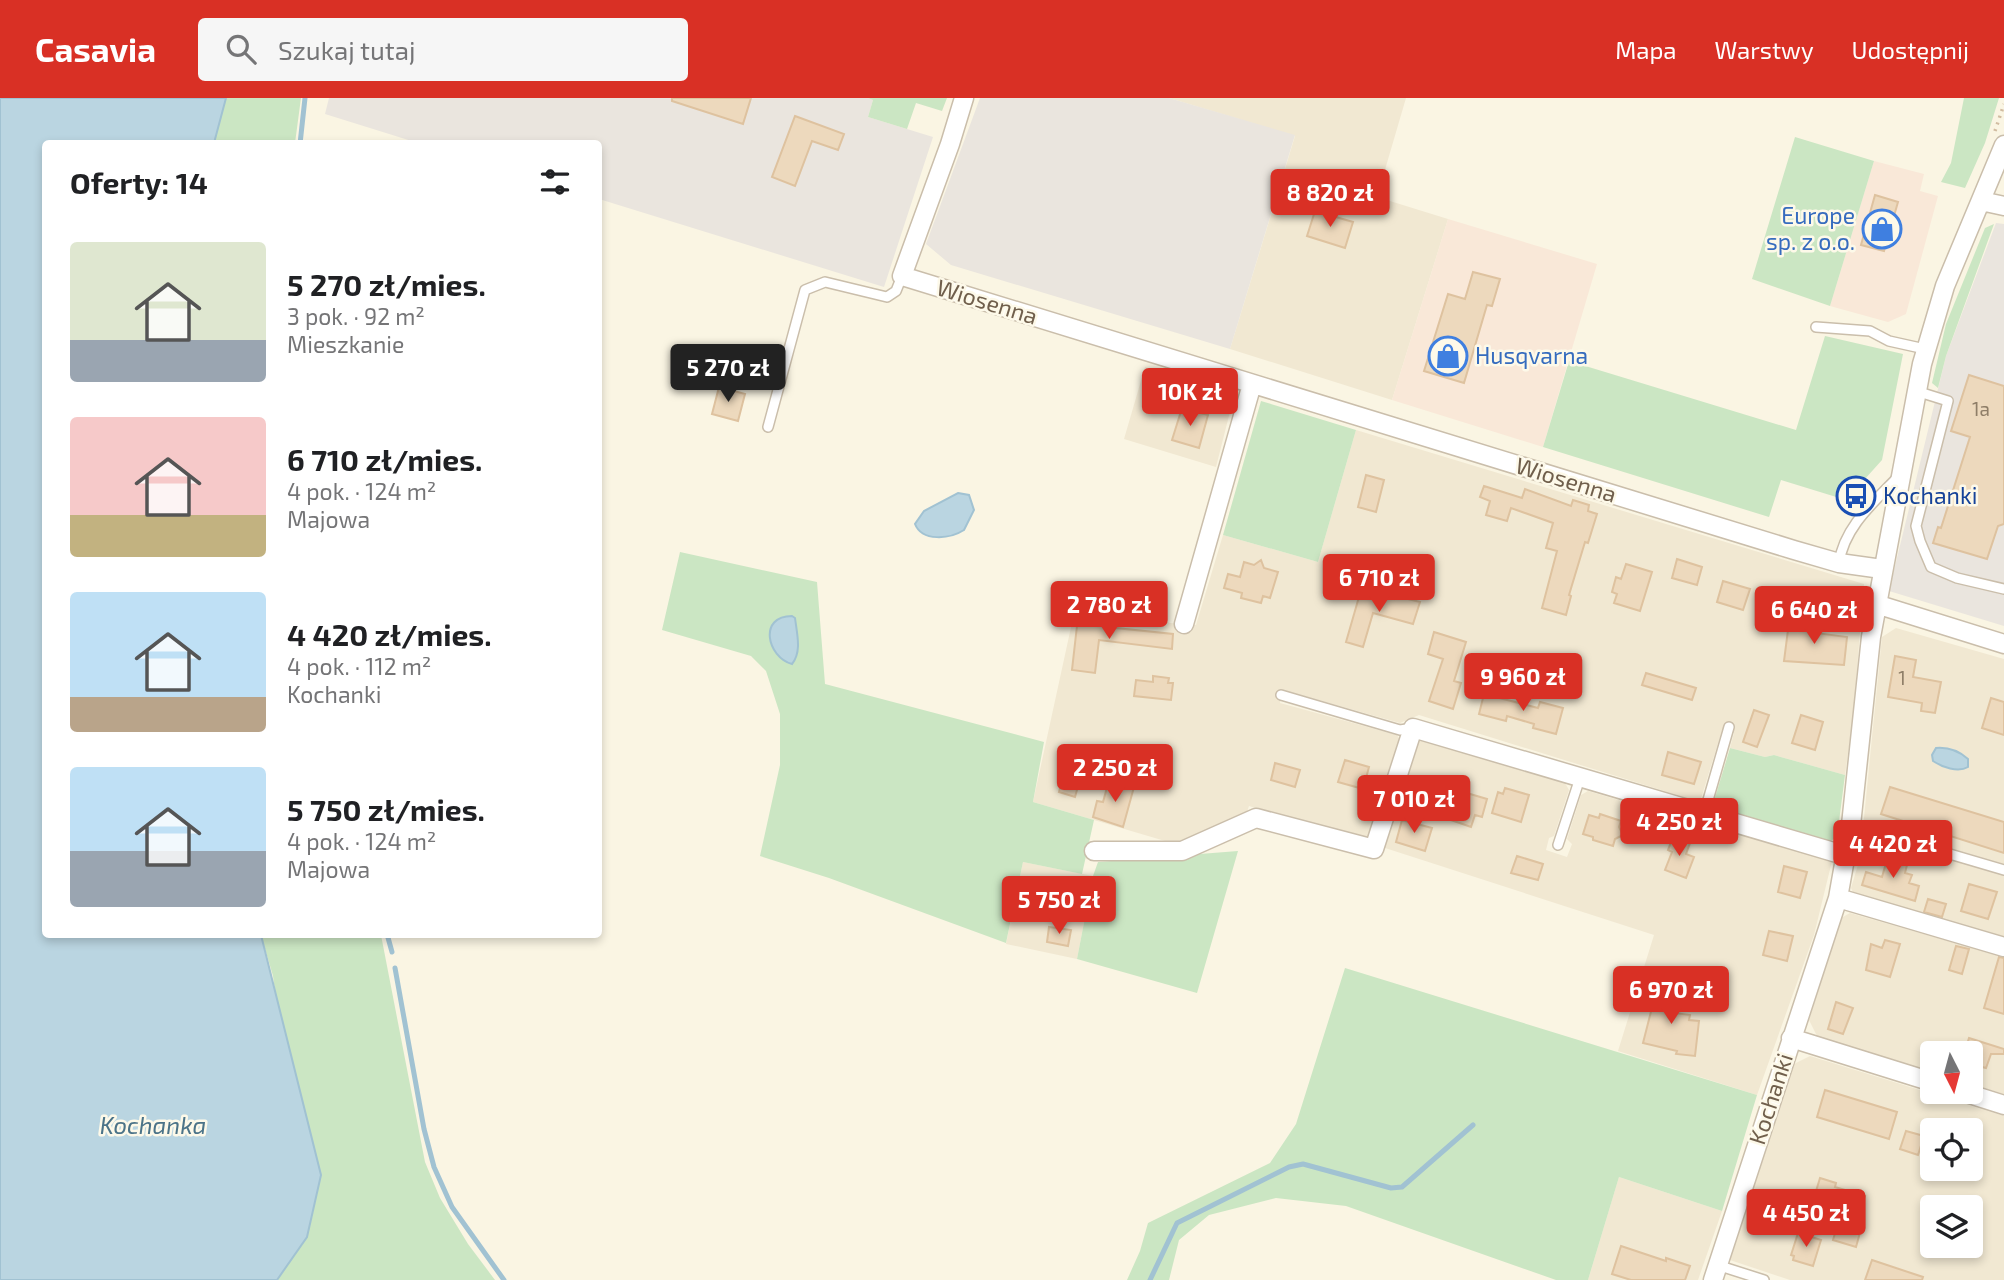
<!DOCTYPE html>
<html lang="pl">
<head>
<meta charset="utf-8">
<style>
	body { margin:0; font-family:"Exo 2",sans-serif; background:#f6f6f6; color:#202124; height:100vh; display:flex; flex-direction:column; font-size:26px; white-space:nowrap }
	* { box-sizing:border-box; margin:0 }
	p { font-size:23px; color:#757577 }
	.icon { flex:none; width:38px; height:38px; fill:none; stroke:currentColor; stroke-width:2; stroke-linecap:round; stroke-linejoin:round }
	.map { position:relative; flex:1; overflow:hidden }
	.panel { position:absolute; left:42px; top:42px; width:560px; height:798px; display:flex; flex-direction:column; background:#fff; border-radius:7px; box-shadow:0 4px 10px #0003 }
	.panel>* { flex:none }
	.needle { width:46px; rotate:174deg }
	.controls { position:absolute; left:1920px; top:943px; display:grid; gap:14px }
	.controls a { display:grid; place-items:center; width:63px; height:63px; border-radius:7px; background:#fff; box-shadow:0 4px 10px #0003; font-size:35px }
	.price { position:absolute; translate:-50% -60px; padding:0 16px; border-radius:7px; background:#d93025; color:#fff; font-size:23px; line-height:46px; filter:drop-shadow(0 2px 4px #0008) }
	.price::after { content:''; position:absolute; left:50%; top:42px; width:21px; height:16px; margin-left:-10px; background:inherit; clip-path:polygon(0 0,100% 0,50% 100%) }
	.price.selected { background:#222; color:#fff }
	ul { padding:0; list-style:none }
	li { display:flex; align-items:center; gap:21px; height:175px; padding:0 28px }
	li span { display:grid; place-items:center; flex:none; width:196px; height:140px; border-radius:7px; color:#555 }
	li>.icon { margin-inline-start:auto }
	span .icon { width:84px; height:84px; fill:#fffc; stroke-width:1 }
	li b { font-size:30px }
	h2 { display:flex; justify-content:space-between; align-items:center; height:84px; padding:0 28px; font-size:30px }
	header { display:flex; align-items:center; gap:42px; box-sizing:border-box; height:98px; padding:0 35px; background:#d93025; color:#fff }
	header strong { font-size:33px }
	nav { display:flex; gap:38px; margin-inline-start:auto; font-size:24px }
	.search { width:490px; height:63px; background:#f6f6f6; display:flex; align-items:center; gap:18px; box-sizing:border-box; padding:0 24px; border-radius:7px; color:#757577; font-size:26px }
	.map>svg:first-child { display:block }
	.residential { fill:#f1e8d2; fill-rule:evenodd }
	.commercial { fill:#f9e8d8 }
	.industrial { fill:#eae5de }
	.green { fill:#cbe6c3 }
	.water { fill:#bad5e1; stroke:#a1c2d2; stroke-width:2 }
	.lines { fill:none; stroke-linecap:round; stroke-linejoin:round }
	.stream { stroke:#a1c2d2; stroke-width:5 }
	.building { fill:#edd9bd; stroke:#dec29f; stroke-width:2 }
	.lane-casing { stroke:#cabeab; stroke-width:12 }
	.street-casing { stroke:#cabeab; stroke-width:21 }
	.path { stroke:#d1bca1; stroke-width:3.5; stroke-dasharray:2 5; stroke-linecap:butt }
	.lane { stroke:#fff; stroke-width:9 }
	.street { stroke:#fff; stroke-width:18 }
	.labels { text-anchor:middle; stroke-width:5; stroke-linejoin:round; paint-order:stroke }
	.number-label { font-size:19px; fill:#8f7e68 }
	.shop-label { font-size:23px; fill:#366cbe; stroke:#fdf9e9; text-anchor:end }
	.street-label { font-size:23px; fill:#705f4c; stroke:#fdf9e9 }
	.transit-label { font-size:23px; fill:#164399; stroke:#fdf9e9; text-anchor:start }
	.water-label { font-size:24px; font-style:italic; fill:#4b7388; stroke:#fdf9e9 }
</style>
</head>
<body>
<header>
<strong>Casavia</strong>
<div class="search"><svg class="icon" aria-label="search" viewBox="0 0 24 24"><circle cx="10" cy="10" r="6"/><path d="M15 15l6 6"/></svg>Szukaj tutaj</div>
<nav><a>Mapa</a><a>Warstwy</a><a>Udostępnij</a></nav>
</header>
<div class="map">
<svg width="2004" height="1182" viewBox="0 0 2004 1182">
	<rect width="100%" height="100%" fill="#faf5e3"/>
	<!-- residential -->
	<path class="residential" d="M1169,0h237l-29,99 71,22 -56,181 -162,-51 65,-213z
		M1145,269l90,25 -19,75 -92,-28z
		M1356,332l508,154 -11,134 -8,57 -71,-20 -9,2 -35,-9 4,-15 -12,-3 -22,72 -281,-87 -19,8 -117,-33 -3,13 117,32 4,7 -25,90 -16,8 -111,-34 -3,9 -64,31 -149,-44 45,-207 92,28 26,2 27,-90 95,27z
		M1896,530l108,31v278l-150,-43 -3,-6 9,-30 22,-221z
		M1424,641l141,44 4,7 -15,46 -5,2 -3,12 21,7 5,-13 -5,-5 14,-44 7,-4 132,39 2,-4 110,35 -18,74 -57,160 -139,-44 36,-116 -272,-88 30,-104z
		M1023,764l70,14 -16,83 -71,-15z
		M1850,815l154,44v137l-33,-10 -1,-30h-38v18l-115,-36 -8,-16 32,-102z
		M1810,958l194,60v164h-214l-60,-20 64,-196zM1932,1032h38v39h-38zM1932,1110h38v38h-38z
		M1619,1079l103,34 -24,69h-110z"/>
	<!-- commercial -->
	<path class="commercial" d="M1874,63l50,13 -4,17 18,5 -32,118 -18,8 -58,-16z
		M1448,121l149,45 -54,183 -151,-47z"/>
	<!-- industrial -->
	<path class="industrial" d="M329,0h539l5,2 -5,17 65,20 -49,150 -285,-88 -1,-55 -180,-1 -93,-29z
		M980,0h189l126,37 -65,214 -279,-84 -25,-21z
		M1996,125l8,1v402l-115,-35 57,-235z"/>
	<!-- green -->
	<path class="green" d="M226,0h75l-6,45 -81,1z
		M868,0h79l-5,13 -26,-8 -9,26 -39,-12 5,-17z
		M1964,0h35l-14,45 -20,45 -24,-6 10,-19z
		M1795,39l79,24 -44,145 -78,-27z
		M1994,126l-48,132 -8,32 -6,-5 14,-59 39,-96z
		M1825,238l78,18 -21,106 -36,40 -65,-20 -12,37 -226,-70 26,-86 227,69z
		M1261,303l95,29 -38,132 -95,-27z
		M680,454l137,30 8,102 219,58 -11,60 61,18 -12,54 -59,-12 -17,81 -177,-65 -69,-22 20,-91v-51l-14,-43 -15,-15 -89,-26z
		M1730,650l35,9 9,-2 71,20 -8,62 -8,5 -111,-34 -4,-7z
		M1238,753l-41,142 -120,-34 16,-83 5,-14z
		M261,837h120l44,227 15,36 28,46 27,36h-218l30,-43 -34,-261z
		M1345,870l412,127 -35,116 -103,-34 -31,103h-32l-210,-74 -70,-8 -67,17 -30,25 -10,40h-42l13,-29 8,-28 122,-60 26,-39z"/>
	<!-- water -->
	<path class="water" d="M0,0h226l-12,45 -168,1v790l215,1 60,240 -14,62 -30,43h-277z
		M958,395l11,2 5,15 -10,20c-14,9 -42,12 -49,-6l9,-13z
		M792,518l3,2c2,16 7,34 -3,46 -25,-7 -34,-48 0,-48z
		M1936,650c12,-1 23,3 32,11v8c-10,6 -26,0 -35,-6l-1,-6z"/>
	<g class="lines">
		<!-- stream -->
		<path class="stream" d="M300,46l5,-46
			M387,836l5,18
			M395,870l29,161 10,38 18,40 52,73
			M1150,1182l27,-57 112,-56 14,-3 88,24 11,-1 71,-62"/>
	</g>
	<!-- building -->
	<path class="building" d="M672,0h79l-8,26 -71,-23z
		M795,18l49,18 -6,16 -26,-9 -17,45 -23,-9z
		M1875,97l23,7 -14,49 -23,-6z
		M1315,113l38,11 -8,26 -38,-12z
		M1473,174l27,7 -8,27 -5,-1 -23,78 -40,-12 24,-77 17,5z
		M1969,277l35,11v138l-6,2 -11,33 -54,-16 5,-16 3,1 29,-91 -19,-6z
		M719,289l26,7 -7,27 -26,-7z
		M1182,310l26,7 -9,33 -27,-8z
		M1366,377l18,5 -8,32 -18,-5z
		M1484,388l38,12 3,-9 46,17 2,-6 16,5 -1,6 9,3 -9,29 -3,-1 -16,53 2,1 -5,19 -24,-7 15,-57 -11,-3 7,-25 -42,-15 -4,13 -21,-6 4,-14 -10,-4z
		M1677,461l25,8 -5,18 -25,-7z
		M1261,462l3,8 14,4 -8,26 -7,-2 -2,7 -20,-5 1,-5 -18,-5 4,-14 12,3 4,-15 10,3z
		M1626,466l26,8 -12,39 -26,-8 3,-9 -5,-2 4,-15 5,2z
		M1358,470l16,5 -6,19 -15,-5z
		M1723,483l27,8 -7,21 -26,-8z
		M1361,492l33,9 2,-3 24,6 -7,22 -40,-11 -10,34 -17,-5z
		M1078,519l39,5 -1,6 57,6 -1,15 -73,-9 -4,33 -23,-3z
		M1789,524l20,2 -1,8 39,5 -3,28 -60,-4z
		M1434,534l32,10 -12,39 7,2 -8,26 -24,-8 14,-42 -15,-5z
		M1895,558l21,4 -3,17 28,5 -6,31 -14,-2 1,-8 -34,-6z
		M1646,575l50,15 -4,12 -50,-15z
		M1153,578l16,2 -1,5h5l-2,17 -37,-4 2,-16 17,2z
		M1484,596l54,14 2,-6 23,6 -7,26 -23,-6 1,-4 -27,-8 -1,5 -27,-7z
		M1991,600l13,4v33l-22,-7z
		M1754,612l15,5 -12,32 -14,-5z
		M1801,617l22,7 -8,28 -23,-7z
		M1668,654l33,10 -7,22 -32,-9z
		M1345,662l24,7 -6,22 -25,-7z
		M1275,665l25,7 -5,17 -24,-7z
		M1065,670l17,4 -7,25 -16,-5z
		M1109,682l25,7 -11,40 -30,-10 4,-16 6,1z
		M1890,689l114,35v31l-123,-39z
		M1505,690l24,7 -8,27 -29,-9 6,-21 5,2z
		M1460,693l27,8 -5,18 -7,-2 -4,12 -20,-7z
		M1600,716l21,7 -2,6 4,8 -8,4 -2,7 -20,-6v-3l-10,-3 6,-19 10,3z
		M1402,722l30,8 -7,23 -29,-9z
		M1673,739l17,6 -4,11 8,3 -8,21 -21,-8 7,-18 -4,-2z
		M1517,758l26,8 -5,16 -27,-7z
		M1888,758l20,5 -3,12 7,2 -3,8 10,3 -4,15 -53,-16 4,-13 16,5z
		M1784,768l23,6 -7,26 -22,-6z
		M1053,780l27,7 -3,15 -28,-6z
		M1969,786l28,8 -9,27 -27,-8z
		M1928,801l18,5 -4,13 -18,-5z
		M1049,829l22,3 -3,16 -21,-4z
		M1769,833l24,5 -6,25 -24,-6z
		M1885,842l15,4 -10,33 -24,-7 5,-26 11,4z
		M1956,848l13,3 -7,25 -13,-4z
		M1999,859l5,1v56l-20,-6z
		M1658,886l16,5 -7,23 23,3 -1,5 10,1 -4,35 -19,-2 1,-3 -34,-8z
		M1836,904l17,6 -10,26 -15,-5z
		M1969,940l35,11v5h-13l-5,14 -16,-4v-10h-6z
		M1825,992l72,22 -8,27 -72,-22z
		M1906,1033l18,5 -6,19 -18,-6z
		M1820,1080l16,5 -1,4 30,9 -10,31 6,2 -5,18 -23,-7 9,-30 -29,-9z
		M1798,1135l23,7 -8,26 -20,-6 1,-4 -3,-1z
		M1621,1148l45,15v-3l24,8 -5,14h-54l-19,-6z
		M1872,1162l51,17 -1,3h-57z"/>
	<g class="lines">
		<defs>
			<path id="lane" d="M1816,229l54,4 19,10 36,8
				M1916,293l32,10 -32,125 4,15 11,26 26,11 47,11
				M768,329l37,-137 20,-8 62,15 9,-6 6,-15
				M1839,465c5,-36 35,-61 59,-86
				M1281,597l119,35 13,-2
				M1704,716l25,-87
				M1851,727l153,45
				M1558,747l22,-67
				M1717,1167l47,15"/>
			<path id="street" d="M964,0l-14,46 -48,132 892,274 45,13 43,6
				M1981,103l23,5
				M1876,506l128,40
				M1184,526l68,-240
				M1094,753h88l74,-33 118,31 39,-121 434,128
				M1838,800l166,49
				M1791,940l141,44
				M1963,994l41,13
				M1713,1182l125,-382 13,-73 20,-188 51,-273 23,-78 59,-141"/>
		</defs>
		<!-- lane casing -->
		<use href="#lane" class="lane-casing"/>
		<!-- street casing -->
		<use href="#street" class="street-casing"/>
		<!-- path -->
		<path class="path" d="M1995,33l9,-27"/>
		<!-- lane -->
		<use href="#lane" class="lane"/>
		<!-- street -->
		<use href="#street" class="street"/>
	</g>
	<!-- icons -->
	<defs>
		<symbol id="shop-ring" viewBox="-11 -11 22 22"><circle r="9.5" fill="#fdf9e9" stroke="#3f7fe0" stroke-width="1.5"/><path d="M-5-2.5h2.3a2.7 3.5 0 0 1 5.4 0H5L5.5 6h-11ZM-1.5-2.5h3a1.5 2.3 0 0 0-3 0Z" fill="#3f7fe0"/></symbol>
		<symbol id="bus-ring" viewBox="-11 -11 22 22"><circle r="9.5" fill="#fdf9e9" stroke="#1a4fb4" stroke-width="1.5"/><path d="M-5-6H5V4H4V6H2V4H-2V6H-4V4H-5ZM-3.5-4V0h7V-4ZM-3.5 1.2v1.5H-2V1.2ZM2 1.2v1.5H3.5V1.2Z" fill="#1a4fb4"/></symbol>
	</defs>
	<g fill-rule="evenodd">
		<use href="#shop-ring" x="1860" y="109" width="44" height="44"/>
		<use href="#shop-ring" x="1426" y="236" width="44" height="44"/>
		<use href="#bus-ring" x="1834" y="376" width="44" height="44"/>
	</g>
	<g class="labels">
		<!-- number labels -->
		<g class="number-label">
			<text x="1981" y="318">1a</text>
			<text x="1902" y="587">1</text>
		</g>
		<!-- shop labels -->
		<g class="shop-label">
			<text x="1855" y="126">Europe<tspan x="1855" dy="26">sp. z o.o.</tspan></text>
			<text x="1475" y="266" text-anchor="start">Husqvarna</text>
		</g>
		<!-- street labels -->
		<g class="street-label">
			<text transform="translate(987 204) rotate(17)" y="8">Wiosenna</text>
			<text transform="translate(1566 382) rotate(17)" y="8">Wiosenna</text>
			<text transform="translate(1771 1001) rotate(-72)" y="8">Kochanki</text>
		</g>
		<!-- transit labels -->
		<g class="transit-label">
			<text x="1883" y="406">Kochanki</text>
		</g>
		<!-- water labels -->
		<g class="water-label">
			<text x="153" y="1036">Kochanka</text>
		</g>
	</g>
</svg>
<div class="controls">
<a><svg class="needle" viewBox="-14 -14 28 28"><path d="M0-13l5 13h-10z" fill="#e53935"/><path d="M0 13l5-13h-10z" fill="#757577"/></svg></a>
<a><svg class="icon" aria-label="locate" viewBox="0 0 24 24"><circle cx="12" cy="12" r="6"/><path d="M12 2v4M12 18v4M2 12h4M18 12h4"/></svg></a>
<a><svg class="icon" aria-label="layers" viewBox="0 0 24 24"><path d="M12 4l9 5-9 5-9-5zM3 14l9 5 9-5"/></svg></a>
</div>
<b class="price" style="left:1330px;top:131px">8 820 zł</b>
<b class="price selected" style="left:728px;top:306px">5 270 zł</b>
<b class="price" style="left:1190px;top:330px">10K zł</b>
<b class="price" style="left:1379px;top:516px">6 710 zł</b>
<b class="price" style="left:1109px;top:543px">2 780 zł</b>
<b class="price" style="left:1814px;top:548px">6 640 zł</b>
<b class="price" style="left:1523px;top:615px">9 960 zł</b>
<b class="price" style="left:1115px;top:706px">2 250 zł</b>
<b class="price" style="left:1414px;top:737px">7 010 zł</b>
<b class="price" style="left:1679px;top:760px">4 250 zł</b>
<b class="price" style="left:1893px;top:782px">4 420 zł</b>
<b class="price" style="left:1059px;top:838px">5 750 zł</b>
<b class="price" style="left:1671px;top:928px">6 970 zł</b>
<b class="price" style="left:1806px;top:1151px">4 450 zł</b>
<section class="panel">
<h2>Oferty: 14<svg class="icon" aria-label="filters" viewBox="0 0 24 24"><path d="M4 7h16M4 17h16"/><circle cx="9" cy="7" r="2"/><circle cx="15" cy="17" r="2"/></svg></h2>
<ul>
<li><span style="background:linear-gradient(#dfe7d0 70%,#9aa5b1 0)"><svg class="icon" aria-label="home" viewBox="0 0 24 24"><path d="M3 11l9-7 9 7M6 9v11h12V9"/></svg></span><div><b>5 270 zł/mies.</b><p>3 pok. · 92 m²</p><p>Mieszkanie</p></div></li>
<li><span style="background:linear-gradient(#f6c9c9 70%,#c2b280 0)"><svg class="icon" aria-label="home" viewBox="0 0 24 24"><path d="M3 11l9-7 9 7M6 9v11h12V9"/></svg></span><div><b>6 710 zł/mies.</b><p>4 pok. · 124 m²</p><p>Majowa</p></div></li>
<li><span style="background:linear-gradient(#bfe0f5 75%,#b9a48a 0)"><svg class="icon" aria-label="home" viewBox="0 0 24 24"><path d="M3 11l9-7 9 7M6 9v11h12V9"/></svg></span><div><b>4 420 zł/mies.</b><p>4 pok. · 112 m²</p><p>Kochanki</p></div></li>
<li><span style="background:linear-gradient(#bfe0f5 60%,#9aa5b1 0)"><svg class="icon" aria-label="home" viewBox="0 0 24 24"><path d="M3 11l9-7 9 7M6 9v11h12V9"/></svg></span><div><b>5 750 zł/mies.</b><p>4 pok. · 124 m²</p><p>Majowa</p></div></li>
</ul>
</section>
</div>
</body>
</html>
